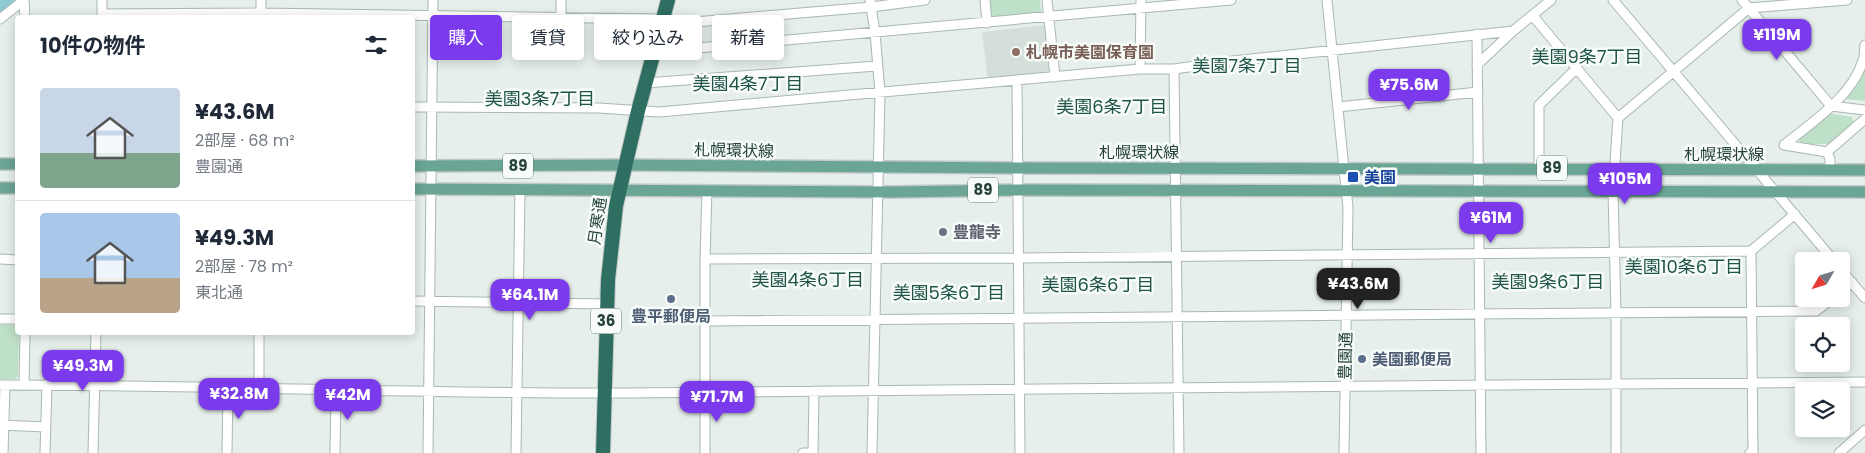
<!DOCTYPE html>
<html lang="ja">
<head>
<meta charset="utf-8">
<style>
	body { margin:0; font-family:Poppins,"Noto Sans JP",sans-serif; background:#f6f6f7; color:#1f2937; height:100vh; display:flex; flex-direction:column; font-size:19px; white-space:nowrap }
	* { box-sizing:border-box; margin:0 }
	p { font-size:16px; color:#747a83 }
	.icon { flex:none; width:28px; height:28px; fill:none; stroke:currentColor; stroke-width:2; stroke-linecap:round; stroke-linejoin:round }
	.map { position:relative; flex:1; overflow:hidden }
	.sheet { position:absolute; left:15px; top:15px; width:400px; height:320px; display:flex; flex-direction:column; background:#fff; border-radius:5px; box-shadow:0 2px 12px #0003 }
	.sheet>* { flex:none }
	.guide { position:absolute; left:430px; top:15px; width:475px; height:45px; display:flex; gap:10px }
	.needle { width:32px; rotate:231deg }
	.controls { position:absolute; left:1795px; top:252px; display:grid; gap:10px }
	.controls a { display:grid; place-items:center; width:55px; height:55px; border-radius:5px; background:#fff; box-shadow:0 2px 12px #0003; font-size:25px }
	.price { position:absolute; translate:-50% -42px; padding:0 11px; border-radius:10px; background:#7c3aed; color:#fff; font-size:16px; line-height:32px; filter:drop-shadow(0 1px 2px #0008) }
	.price::after { content:''; position:absolute; left:50%; top:30px; width:15px; height:11px; margin-left:-8px; background:inherit; clip-path:polygon(0 0,100% 0,50% 100%) }
	.price.active { background:#222; color:#fff }
	ul { padding:0; list-style:none }
	li { display:flex; align-items:center; gap:15px; height:125px; padding:0 25px }
	li+li { border-top:1px solid #e0e1e3 }
	li span { display:grid; place-items:center; flex:none; width:140px; height:100px; border-radius:5px; color:#555 }
	li>.icon { margin-inline-start:auto }
	span .icon { width:60px; height:60px; fill:#fffc; stroke-width:1 }
	li b { font-size:21px }
	h2 { display:flex; justify-content:space-between; align-items:center; height:60px; padding:0 25px; font-size:21px }
	.chip { padding:0 18px; border-radius:5px; background:#fff; box-shadow:0 2px 12px #0003; font-size:18px; line-height:45px }
	.chip.active { background:#7c3aed; color:#fff }
	.map>svg:first-child { display:block }
	.built { fill:#d4dfda }
	.green { fill:#bfe0c8 }
	.lines { fill:none; stroke-linecap:round; stroke-linejoin:round }
	.river { stroke:#8ec9d4; stroke-width:16 }
	.minor-casing { stroke:#a8b8b2; stroke-width:11 }
	.major-casing { stroke:#c2cac8; stroke-width:14 }
	.highway-casing { stroke:#c2cac8; stroke-width:16 }
	.minor { stroke:#fff; stroke-width:9 }
	.major { stroke:#6aa596; stroke-width:11 }
	.highway { stroke:#2f6f62; stroke-width:14 }
	.education-dot { fill:#8d6e63; stroke:#f7fbf9; stroke-width:2 }
	.transit-dot { fill:#1a4fb4; stroke:#f7fbf9; stroke-width:2 }
	.worship-dot { fill:#6b7280; stroke:#f7fbf9; stroke-width:2 }
	.service-dot { fill:#5c6f8a; stroke:#f7fbf9; stroke-width:2 }
	.labels { text-anchor:middle; stroke-width:5; stroke-linejoin:round; paint-order:stroke }
	.shield { fill:#f7fbf9; stroke:#637a73; stroke-width:1 }
	.shield-label { font-size:15px; font-weight:bold; fill:#24423a }
	.education-label { font-size:16px; font-weight:bold; fill:#785e54; stroke:#f7fbf9; text-anchor:start }
	.street-label { font-size:16px; fill:#24423a; stroke:#f7fbf9 }
	.transit-label { font-size:16px; font-weight:bold; fill:#164399; stroke:#f7fbf9; text-anchor:start }
	.worship-label { font-size:16px; font-weight:bold; fill:#5b616d; stroke:#f7fbf9; text-anchor:start }
	.service-label { font-size:16px; font-weight:bold; fill:#4e5e75; stroke:#f7fbf9 }
	.neighbourhood-label { font-size:18px; fill:#1f5548; stroke:#f7fbf9 }
</style>
</head>
<body>
<div class="map">
<svg width="1865" height="453" viewBox="0 0 1865 453">
	<rect width="100%" height="100%" fill="#e6efeb"/>
	<!-- built -->
	<path class="built" d="M1045,25l4,48 -61,8 -6,-49z"/>
	<!-- green -->
	<path class="green" d="M989,0h51l1,12 -4,4 -43,2 -4,-5z
		M1865,67v34l-21,-2 17,-21z
		M1827,113l25,4 2,7 -25,20h-26l-4,-3v-5z
		M0,325h16l2,7 1,1 -1,44 -3,2h-15z"/>
	<g class="lines">
		<!-- river -->
		<path class="river" d="M0,7l8,-7"/>
		<defs>
			<path id="minor" d="M24,0l1,18
				M870,0l5,32 5,61 -8,360
				M985,0l2,23
				M1047,0l8,77
				M1327,0l21,208 -4,245
				M1613,0l221,261
				M1742,0l89,106 34,4
				M102,14l159,-1 401,6
				M1533,16l85,102
				M261,17v-17
				M102,18v-18
				M561,18v-18
				M0,19l24,-19
				M660,25l211,-18 54,-7
				M1477,34l4,419
				M653,52l578,-52
				M1477,65l36,-34 38,-31
				M1140,69l1,-69
				M1174,69l5,384
				M1017,80l3,373
				M645,83l232,-17
				M412,107l187,1 60,4 481,-43h34l58,-8 281,-30
				M1338,107l140,-15
				M1827,152l-43,-7c27,-22 69,-49 79,-85 2,-4 1,-10 2,-15
				M1539,168v-63l38,-37
				M1830,169v-10l-3,-7 38,-33
				M0,259l18,1
				M705,259l315,-1 731,-7 44,-37
				M1841,270l24,28
				M1841,291l11,-9
				M412,301l195,3
				M0,319h18
				M706,321l1110,-10 16,-12
				M24,384l1,-52
				M0,385c209,0 419,9 628,8 412,-2 825,-10 1237,-11
				M259,388v-56
				M0,425l46,2
				M3,453l2,-68
				M45,453l2,-69
				M93,453l3,-121
				M227,453l1,-66
				M335,453l1,-64
				M428,453l5,-453
				M516,453l4,-264
				M705,453v-194l2,-69
				M803,453h10l1,-62
				M1616,453v-140l-3,-121 5,-74 131,-110 98,-8
				M1750,453h3l-2,-202
				M1839,453l26,-23"/>
			<path id="major" d="M0,164h18
				M412,166l212,-1 394,3 847,2
				M0,188h18
				M412,189l482,3 125,-2 846,2"/>
			<path id="highway" d="M603,453l5,-173 8,-74 22,-95 30,-111"/>
		</defs>
		<!-- minor casing -->
		<use href="#minor" class="minor-casing"/>
		<!-- major casing -->
		<use href="#major" class="major-casing"/>
		<!-- highway casing -->
		<use href="#highway" class="highway-casing"/>
		<!-- minor -->
		<use href="#minor" class="minor"/>
		<!-- major -->
		<use href="#major" class="major"/>
		<!-- highway -->
		<use href="#highway" class="highway"/>
	</g>
	<!-- markers -->
	<circle class="education-dot" cx="1016" cy="52" r="5"/>
	<rect class="transit-dot" x="1347" y="171" width="12" height="12" rx="2.5"/>
	<circle class="worship-dot" cx="943" cy="232" r="5"/>
	<g class="service-dot">
		<circle cx="671" cy="299" r="5"/>
		<circle cx="1362" cy="359" r="5"/>
	</g>
	<g class="labels">
		<!-- shield labels -->
		<g class="shield">
			<rect x="503" y="153.5" width="30" height="25" rx="4"/>
			<rect x="1537" y="155.5" width="30" height="25" rx="4"/>
			<rect x="968" y="177.5" width="30" height="25" rx="4"/>
			<rect x="591" y="308.5" width="30" height="25" rx="4"/>
		</g>
		<g class="shield-label">
			<text x="518" y="171">89</text>
			<text x="1552" y="173">89</text>
			<text x="983" y="195">89</text>
			<text x="606" y="326">36</text>
		</g>
		<!-- education labels -->
		<g class="education-label">
			<text x="1026" y="58">札幌市美園保育園</text>
		</g>
		<!-- street labels -->
		<g class="street-label">
			<text transform="translate(734 150) rotate(1)" y="6">札幌環状線</text>
			<text x="1139" y="158">札幌環状線</text>
			<text x="1724" y="160">札幌環状線</text>
			<text transform="translate(597 221) rotate(-82)" y="6">月寒通</text>
			<text transform="translate(1345 356) rotate(-89)" y="6">豊園通</text>
		</g>
		<!-- transit labels -->
		<g class="transit-label">
			<text x="1364" y="183">美園</text>
		</g>
		<!-- worship labels -->
		<g class="worship-label">
			<text x="953" y="238">豊龍寺</text>
		</g>
		<!-- service labels -->
		<g class="service-label">
			<text x="671" y="322">豊平郵便局</text>
			<text x="1372" y="365" text-anchor="start">美園郵便局</text>
		</g>
		<!-- neighbourhood labels -->
		<g class="neighbourhood-label">
			<text x="1587" y="63">美園9条7丁目</text>
			<text x="1247" y="72">美園7条7丁目</text>
			<text x="748" y="90">美園4条7丁目</text>
			<text x="540" y="105">美園3条7丁目</text>
			<text x="1112" y="113">美園6条7丁目</text>
			<text x="1684" y="273">美園10条6丁目</text>
			<text x="808" y="286">美園4条6丁目</text>
			<text x="1548" y="288">美園9条6丁目</text>
			<text x="1098" y="291">美園6条6丁目</text>
			<text x="949" y="299">美園5条6丁目</text>
		</g>
	</g>
</svg>
<div class="controls">
<a><svg class="needle" viewBox="-14 -14 28 28"><path d="M0-13l5 13h-10z" fill="#e53935"/><path d="M0 13l5-13h-10z" fill="#747a83"/></svg></a>
<a><svg class="icon" aria-label="locate" viewBox="0 0 24 24"><circle cx="12" cy="12" r="6"/><path d="M12 2v4M12 18v4M2 12h4M18 12h4"/></svg></a>
<a><svg class="icon" aria-label="layers" viewBox="0 0 24 24"><path d="M12 4l9 5-9 5-9-5zM3 14l9 5 9-5"/></svg></a>
</div>
<b class="price" style="left:1777px;top:61px">¥119M</b>
<b class="price" style="left:1409px;top:111px">¥75.6M</b>
<b class="price" style="left:1625px;top:205px">¥105M</b>
<b class="price" style="left:1491px;top:244px">¥61M</b>
<b class="price active" style="left:1358px;top:310px">¥43.6M</b>
<b class="price" style="left:530px;top:321px">¥64.1M</b>
<b class="price" style="left:83px;top:392px">¥49.3M</b>
<b class="price" style="left:239px;top:420px">¥32.8M</b>
<b class="price" style="left:348px;top:421px">¥42M</b>
<b class="price" style="left:717px;top:423px">¥71.7M</b>
<div class="guide">
<a class="chip active">購入</a>
<a class="chip">賃貸</a>
<a class="chip">絞り込み</a>
<a class="chip">新着</a>
</div>
<section class="sheet">
<h2>10件の物件<svg class="icon" aria-label="filters" viewBox="0 0 24 24"><path d="M4 7h16M4 17h16"/><circle cx="9" cy="7" r="2"/><circle cx="15" cy="17" r="2"/></svg></h2>
<ul>
<li><span style="background:linear-gradient(#c9d6e8 65%,#7fa58c 0)"><svg class="icon" aria-label="home" viewBox="0 0 24 24"><path d="M3 11l9-7 9 7M6 9v11h12V9"/></svg></span><div><b>¥43.6M</b><p>2部屋 · 68 m²</p><p>豊園通</p></div></li>
<li><span style="background:linear-gradient(#a9c7e8 65%,#b9a48a 0)"><svg class="icon" aria-label="home" viewBox="0 0 24 24"><path d="M3 11l9-7 9 7M6 9v11h12V9"/></svg></span><div><b>¥49.3M</b><p>2部屋 · 78 m²</p><p>東北通</p></div></li>
</ul>
</section>
</div>
</body>
</html>
